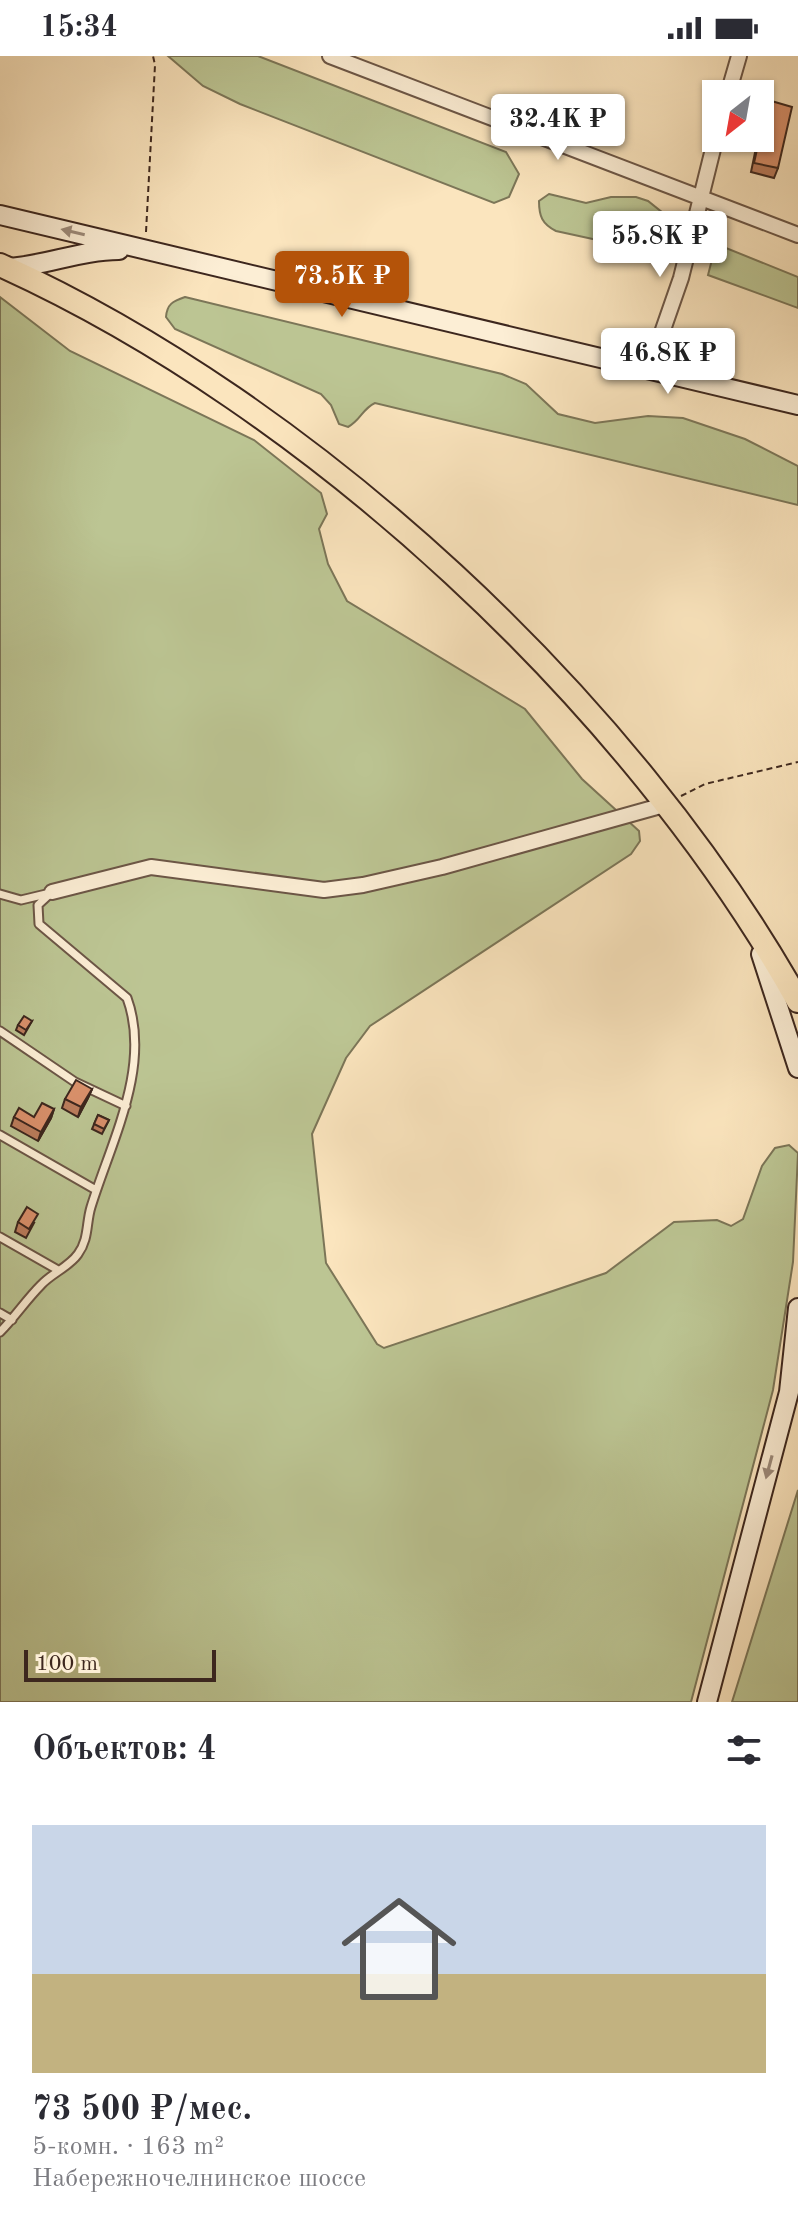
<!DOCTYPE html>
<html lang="ru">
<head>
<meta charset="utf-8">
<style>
	body { margin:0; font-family:"Old Standard TT",serif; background:#f7f7f7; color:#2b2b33; height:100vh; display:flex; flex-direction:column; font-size:30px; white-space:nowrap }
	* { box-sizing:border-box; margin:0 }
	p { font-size:26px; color:#7c7c81 }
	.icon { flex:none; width:44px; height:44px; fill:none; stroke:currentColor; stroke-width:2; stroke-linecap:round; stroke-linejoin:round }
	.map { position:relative; height:1646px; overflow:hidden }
	.sheet { display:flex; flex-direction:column; background:#fff; flex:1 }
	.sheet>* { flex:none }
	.needle { width:52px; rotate:211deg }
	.tools { position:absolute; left:702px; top:24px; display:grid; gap:16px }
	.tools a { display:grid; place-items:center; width:72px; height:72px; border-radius:0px; background:#fff; box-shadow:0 2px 6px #0004; font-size:40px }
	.scale { position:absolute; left:24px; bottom:20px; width:192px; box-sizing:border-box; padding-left:8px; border:4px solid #3d271e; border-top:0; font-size:22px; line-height:28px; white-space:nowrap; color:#3d271e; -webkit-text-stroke:6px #fceed5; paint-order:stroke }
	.price { position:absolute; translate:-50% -68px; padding:0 18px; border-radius:8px; background:#fff; color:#222; font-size:26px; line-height:52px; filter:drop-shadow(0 2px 4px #0008) }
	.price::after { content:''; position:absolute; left:50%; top:48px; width:24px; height:18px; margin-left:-12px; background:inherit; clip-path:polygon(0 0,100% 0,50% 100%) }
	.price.on { background:#b45309; color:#fff }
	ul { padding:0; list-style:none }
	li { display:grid; align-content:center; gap:16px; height:424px; padding:0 32px }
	li span { display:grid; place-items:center; height:248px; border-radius:0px; color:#555 }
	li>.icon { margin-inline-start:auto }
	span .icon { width:144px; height:144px; fill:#fffc; stroke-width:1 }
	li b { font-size:34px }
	h2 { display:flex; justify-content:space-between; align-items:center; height:96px; padding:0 32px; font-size:34px }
	.status { display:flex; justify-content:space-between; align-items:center; height:56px; padding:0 40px; background:#fff; direction:ltr }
	.status svg { height:22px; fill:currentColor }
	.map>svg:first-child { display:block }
	.green { fill:#bcc593; stroke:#7c7658; stroke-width:2 }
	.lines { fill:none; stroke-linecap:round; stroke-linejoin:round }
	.lane-casing { stroke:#6c5646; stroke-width:11 }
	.street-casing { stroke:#6c5646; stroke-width:18 }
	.secondary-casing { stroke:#3d271e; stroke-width:22 }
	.primary-casing { stroke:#3d271e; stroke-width:26 }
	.path { stroke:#3d271e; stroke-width:2; stroke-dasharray:6 4; stroke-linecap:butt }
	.lane { stroke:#fceed5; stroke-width:7 }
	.street { stroke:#fceed5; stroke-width:14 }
	.secondary { stroke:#fceed5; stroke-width:18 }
	.primary { stroke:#fbe5be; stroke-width:22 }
	.wall { fill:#bb7c5c; stroke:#3d271e; stroke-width:2 }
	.shaded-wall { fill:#98654b; stroke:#3d271e; stroke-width:2 }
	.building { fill:#d9906b; stroke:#3d271e; stroke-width:2 }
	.oneway { fill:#9c8a7a }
</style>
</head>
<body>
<div class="status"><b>15:34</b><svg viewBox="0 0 49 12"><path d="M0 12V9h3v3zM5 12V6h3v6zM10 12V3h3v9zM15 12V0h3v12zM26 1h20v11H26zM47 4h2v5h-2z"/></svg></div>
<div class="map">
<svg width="798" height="1646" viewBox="0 0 798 1646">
	<rect width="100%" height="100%" fill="#fbe5be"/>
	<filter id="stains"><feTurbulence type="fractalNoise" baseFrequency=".0025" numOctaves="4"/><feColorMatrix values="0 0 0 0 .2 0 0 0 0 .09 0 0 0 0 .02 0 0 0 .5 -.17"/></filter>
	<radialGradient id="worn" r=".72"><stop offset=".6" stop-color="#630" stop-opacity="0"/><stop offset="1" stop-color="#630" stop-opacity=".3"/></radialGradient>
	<!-- green -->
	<path class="green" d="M168,0h90l248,96 13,22 -10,23 -15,6 -254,-99 -37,-18z
		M549,138l37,9 25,-6h25l12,4 20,16 -2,13 -20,16 -12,2 -78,-17c-14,-7 -17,-15 -17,-30z
		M716,188l82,33v31l-90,-33z
		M0,241l70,54 184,89 67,53 6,21 -8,15 9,35 19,37 178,108 57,70 57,52 1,10 -9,13 -261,172 -24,32 -34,76 14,129 51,81 7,4 222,-75 68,-51 43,-2 14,6 12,-7 19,-53 13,-18 14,-3 9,8 -5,109 -20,128 -82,312h-691z
		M185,241l317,77 24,10 32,30 37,9 53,-7 35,2 62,21 53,27v39l-423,-102c-13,6 -14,17 -27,24l-9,-3 -8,-19 -10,-11 -146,-65 -9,-12c1,-13 7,-16 19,-20z
		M798,1434v212h-66z"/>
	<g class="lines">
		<defs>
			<path id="lane" d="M0,838l21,6 25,-6
				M0,975l75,51 51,24
				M0,1079l96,55
				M0,1181l58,33
				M0,1257l12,7
				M0,1276c15,-15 26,-32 41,-47 11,-12 28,-18 37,-31 11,-15 8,-31 13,-47 20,-65 61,-141 36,-209l-88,-74 -1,-19 14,-13"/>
			<path id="street" d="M330,0l468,179
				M728,38l11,-38
				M649,314l32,-92 35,-141
				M52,836l99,-25 173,23 39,-5 79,-18 222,-62"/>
			<path id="secondary" d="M0,159l798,190
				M7,212c38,-2 74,-18 112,-18
				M761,898l37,114
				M707,1646l82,-310 9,-84"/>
			<path id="primary" d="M0,209c312,141 631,438 798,736"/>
		</defs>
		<!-- lane casing -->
		<use href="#lane" class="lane-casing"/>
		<!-- street casing -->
		<use href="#street" class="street-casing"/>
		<!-- secondary casing -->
		<use href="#secondary" class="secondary-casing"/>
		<!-- primary casing -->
		<use href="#primary" class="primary-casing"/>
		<!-- path -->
		<path class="path" d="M146,176l9,-167 -2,-9
			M681,740l24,-12 93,-22"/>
		<!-- lane -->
		<use href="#lane" class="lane"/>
		<!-- street -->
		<use href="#street" class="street"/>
		<!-- secondary -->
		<use href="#secondary" class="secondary"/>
		<!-- primary -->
		<use href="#primary" class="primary"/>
	</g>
	<!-- wall -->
	<path class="wall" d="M768,44l10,68 -4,10 -23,-6 7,-34h2v-8l5,-20z
		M32,965l-8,14 -8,-5 2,-5z
		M92,1033l-4,9 -10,19 -16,-9 3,-9z
		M54,1053l-3,9 -13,23 -27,-15 3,-9h20z
		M98,1059l11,5 -7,14 -10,-5z
		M18,1166l16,1 -8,15 -11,-6z"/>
	<!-- shaded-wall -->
	<path class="shaded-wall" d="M92,1033l-4,9 -10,19 3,-10z
		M54,1053l-3,9 -13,23 3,-9z"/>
	<!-- building -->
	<path class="building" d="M768,44l24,7 -14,61 -24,-5z
		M24,960l8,5 -6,9 -8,-5z
		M76,1024l16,9 -11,18 -16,-8z
		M42,1047l12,6 -13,23 -27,-15 5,-9 15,9z
		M98,1059l11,5 -5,9 -10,-5z
		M27,1151l11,7 -9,15 -11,-7z"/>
	<!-- one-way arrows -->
	<defs><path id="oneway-solid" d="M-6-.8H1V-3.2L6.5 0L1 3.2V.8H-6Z" transform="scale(2)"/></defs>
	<g class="oneway">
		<use href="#oneway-solid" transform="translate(73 176) rotate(-167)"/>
		<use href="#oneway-solid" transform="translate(769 1411) rotate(105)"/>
	</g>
	<rect width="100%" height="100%" filter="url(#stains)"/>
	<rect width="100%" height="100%" fill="url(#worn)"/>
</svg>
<div class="tools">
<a><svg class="needle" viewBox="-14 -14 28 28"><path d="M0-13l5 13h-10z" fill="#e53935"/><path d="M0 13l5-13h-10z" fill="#7c7c81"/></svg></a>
</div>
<div class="scale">100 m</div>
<b class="price" style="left:558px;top:106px">32.4K ₽</b>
<b class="price" style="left:660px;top:223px">55.8K ₽</b>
<b class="price on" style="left:342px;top:263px">73.5K ₽</b>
<b class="price" style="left:668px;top:340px">46.8K ₽</b>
</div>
<section class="sheet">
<h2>Объектов: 4<svg class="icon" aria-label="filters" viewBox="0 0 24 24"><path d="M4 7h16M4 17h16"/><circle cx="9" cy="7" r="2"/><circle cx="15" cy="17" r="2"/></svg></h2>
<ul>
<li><span style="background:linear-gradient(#c9d6e8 60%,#c2b280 0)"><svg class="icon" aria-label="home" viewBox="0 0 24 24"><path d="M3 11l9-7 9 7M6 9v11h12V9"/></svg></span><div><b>73 500 ₽/мес.</b><p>5-комн. · 163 m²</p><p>Набережночелнинское шоссе</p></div></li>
</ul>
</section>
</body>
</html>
